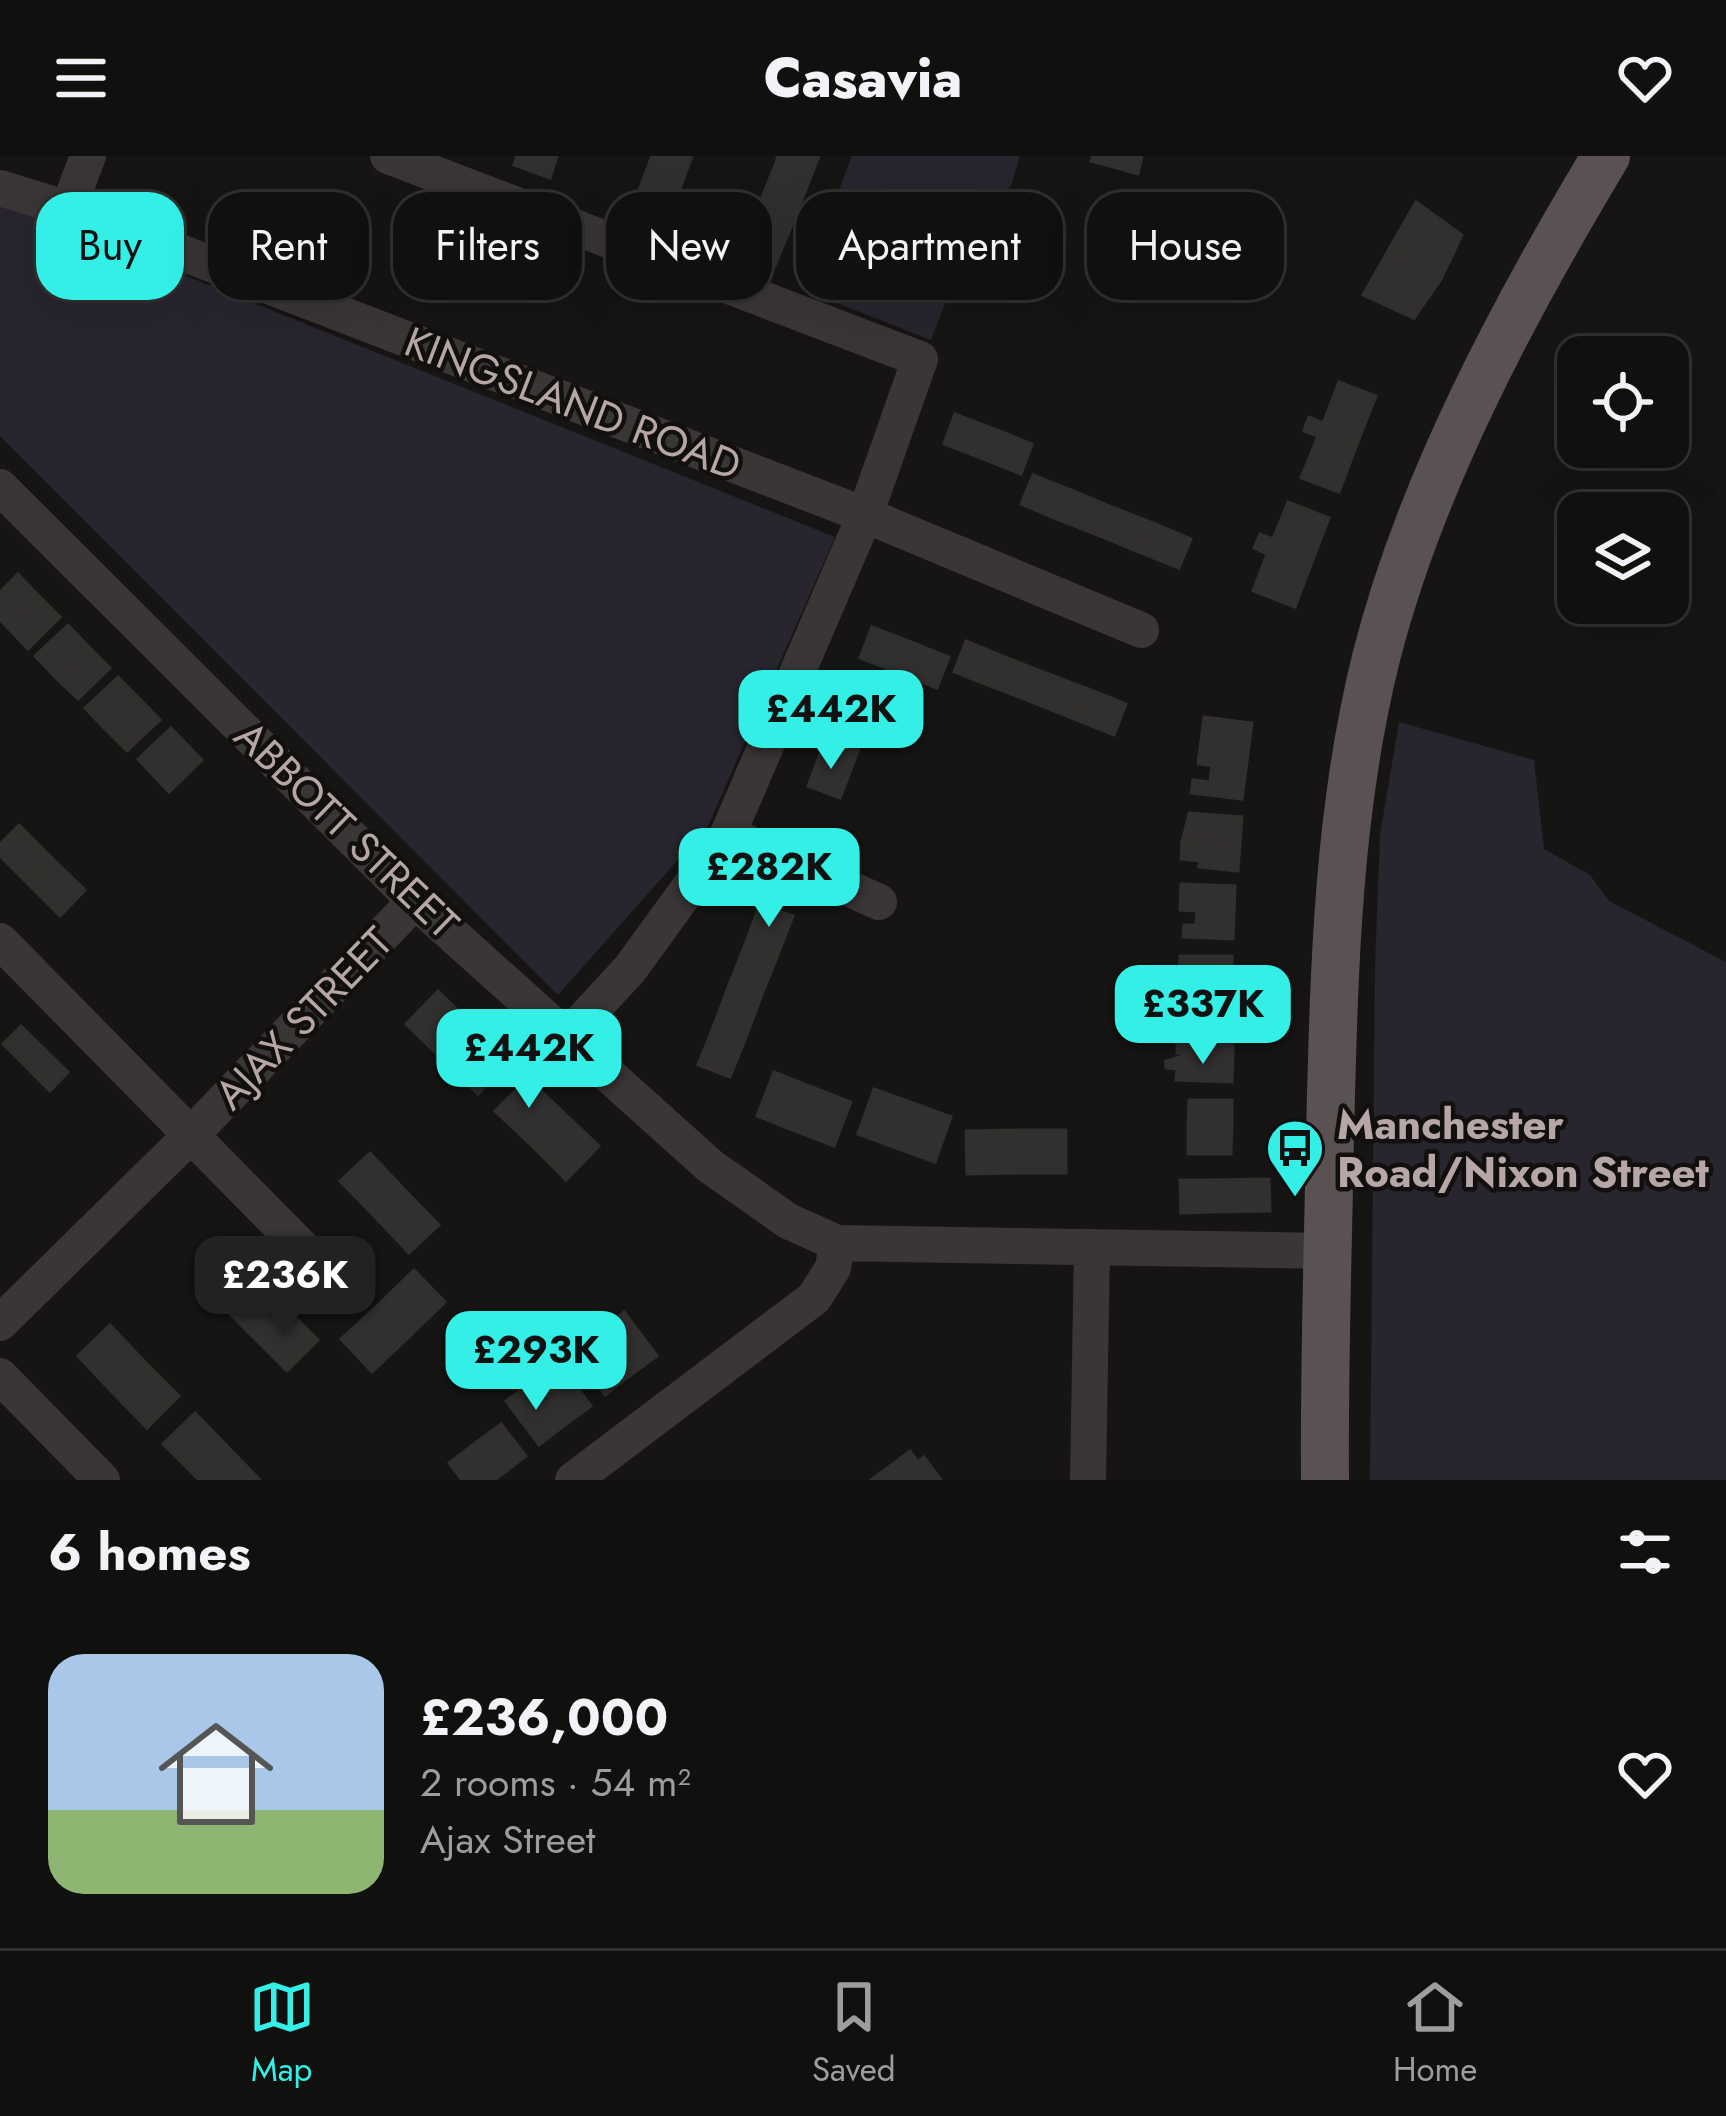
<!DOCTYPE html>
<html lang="en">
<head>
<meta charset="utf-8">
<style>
	body { margin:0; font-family:Jost,sans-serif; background:#1e1e1d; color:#f1f3f6; height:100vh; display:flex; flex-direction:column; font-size:45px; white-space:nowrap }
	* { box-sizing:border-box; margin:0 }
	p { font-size:39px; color:#9c9d9e }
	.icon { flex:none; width:66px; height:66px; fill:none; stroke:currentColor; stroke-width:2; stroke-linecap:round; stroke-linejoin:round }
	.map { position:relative; height:1324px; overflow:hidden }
	.panel { display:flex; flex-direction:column; background:#10100f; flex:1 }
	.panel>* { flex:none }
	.top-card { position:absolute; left:36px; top:36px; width:1656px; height:108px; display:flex; gap:24px }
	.controls { position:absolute; left:1557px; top:180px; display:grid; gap:24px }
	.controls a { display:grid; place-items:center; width:132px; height:132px; border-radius:24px; background:#10100f; box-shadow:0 12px 48px #0002,0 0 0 3px #30302f; font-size:60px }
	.price { position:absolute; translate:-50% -102px; padding:0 27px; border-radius:24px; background:#33efe5; color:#111; font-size:39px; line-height:78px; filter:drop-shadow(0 3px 6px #0008) }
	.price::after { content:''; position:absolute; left:50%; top:72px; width:36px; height:27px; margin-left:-18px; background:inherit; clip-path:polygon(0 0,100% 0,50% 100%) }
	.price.active { background:#222; color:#fff }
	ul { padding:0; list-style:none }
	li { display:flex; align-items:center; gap:36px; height:300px; padding:0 48px }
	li+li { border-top:3px solid #30302f }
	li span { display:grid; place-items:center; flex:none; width:336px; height:240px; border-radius:36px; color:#555 }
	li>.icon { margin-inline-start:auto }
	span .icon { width:144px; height:144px; fill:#fffc; stroke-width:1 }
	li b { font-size:51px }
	h2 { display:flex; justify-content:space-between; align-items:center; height:144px; padding:0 48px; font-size:51px }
	.tag { padding:0 42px; border-radius:36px; background:#10100f; box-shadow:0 12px 48px #0002,0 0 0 3px #30302f; font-size:42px; line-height:108px }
	.tag.active { background:#33efe5; color:#111 }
	header { display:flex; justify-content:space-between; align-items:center; height:156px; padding:0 48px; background:#10100f; font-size:54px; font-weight:800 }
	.dock { display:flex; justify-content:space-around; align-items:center; height:168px; border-top:3px solid #30302f; background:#10100f; font-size:33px; color:#9c9d9e }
	.dock a { display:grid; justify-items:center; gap:6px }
	.dock .active { color:#33efe5 }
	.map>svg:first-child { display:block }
	.green { fill:#28252e }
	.building { fill:#32302f; stroke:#32302e; stroke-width:3 }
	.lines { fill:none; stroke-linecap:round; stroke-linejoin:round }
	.minor { stroke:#3b3636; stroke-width:36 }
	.major { stroke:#5a5252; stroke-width:48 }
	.labels { text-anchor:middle; stroke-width:9; stroke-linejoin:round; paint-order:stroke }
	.street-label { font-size:42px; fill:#b6a6a7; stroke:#11100f }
	.poi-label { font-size:42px; font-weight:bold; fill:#b6a6a7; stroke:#11100f; text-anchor:start }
</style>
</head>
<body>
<header><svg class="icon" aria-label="menu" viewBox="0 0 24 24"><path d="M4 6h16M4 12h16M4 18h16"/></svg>Casavia<svg class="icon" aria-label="heart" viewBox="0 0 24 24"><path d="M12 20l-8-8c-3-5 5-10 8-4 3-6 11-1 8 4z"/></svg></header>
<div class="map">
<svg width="1726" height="1324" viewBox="0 0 1726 1324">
	<rect width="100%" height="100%" fill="#161514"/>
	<!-- green -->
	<path class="green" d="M852,0h168l-9,30 -31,28 -49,126 -130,-51z
		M0,45l835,336 -127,289 -150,169 -558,-559z
		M1399,566l135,38 10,89 46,26 19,26 117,61v518h-356l5,-514 5,-131z"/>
	<!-- building -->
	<path class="building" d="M517,0h40l-7,22 -36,-13z
		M652,0h40l-13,35 -35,-14z
		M778,0h41l-9,23 -35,-14z
		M1093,0h49l-4,18 -47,-13z
		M775,9l35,14 -12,30 -35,-14z
		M644,21l35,14 -13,35 -35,-14z
		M763,39l35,14 -12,30 -35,-14z
		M1416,46l46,33 -21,44 -52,-30z
		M751,69l35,14 -12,29 -35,-14z
		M1389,93l52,30 -27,39 -51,-23z
		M1339,226l37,14 -19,48 -51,-20 3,-7 14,6z
		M955,258l39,15 -11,30 -39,-15z
		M1306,268l51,20 -18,48 -38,-14 17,-42 -14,-5z
		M994,273l38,15 -11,30 -38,-15z
		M1033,319l38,15 -12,30 -38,-16z
		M1071,334l41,17 -12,29 -41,-16z
		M1288,346l41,16 -17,44 -55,-21 3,-7 13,5z
		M1112,351l41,16 -12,30 -41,-17z
		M1153,367l38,16 -12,29 -38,-15z
		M1257,385l55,21 -17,45 -42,-16 14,-37 -13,-6z
		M18,418l21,22 -32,31 -7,-7v-28z
		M39,440l21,21 -32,32 -21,-22z
		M68,469l21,22 -33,31 -21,-22z
		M872,471l39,15 -12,31 -39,-15z
		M966,485l39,16 -12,30 -39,-15z
		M911,486l38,15 -12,31 -38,-15z
		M89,491l21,21 -32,31 -22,-21z
		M1005,501l41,16 -12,30 -41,-16z
		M1046,517l40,15 -12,31 -40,-16z
		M118,521l21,21 -33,32 -21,-22z
		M1086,532l40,16 -12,31 -40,-16z
		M139,542l21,22 -33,31 -21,-21z
		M838,551l32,12 -15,40 -32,-13z
		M1204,561l48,6 -6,46 -48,-5z
		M171,572l31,32 -33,32 -31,-33z
		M823,590l32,13 -15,39 -32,-12z
		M1212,609l34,4 -4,30 -51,-6 2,-13 17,2z
		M1189,657l53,4 -2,26 -57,-4z
		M19,669l33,33 -25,25 -27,-27v-12z
		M1182,685l58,2 -2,28 -39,-4 1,-6 -19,-2z
		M52,702l33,32 -25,26 -33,-33z
		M1181,728l54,2 -1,27 -54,-3z
		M760,748l33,12 -16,41 -32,-12z
		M1197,755l37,2 -1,26 -50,-2 1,-12h12z
		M745,789l32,12 -16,40 -32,-12z
		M1180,800h52v27l-53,-1z
		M1192,826l40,1v26l-40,-1z
		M729,829l32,12 -15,40 -32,-12z
		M438,835l36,35 -32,33 -36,-35z
		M1177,868l56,3v27l-56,-1z
		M714,869l32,12 -16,40 -32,-12z
		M21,870l47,46 -18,19 -47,-47z
		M474,870l36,34 -32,34 -36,-35z
		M1192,897l41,1 -1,28 -56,-2 1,-11 -11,-1v-7z
		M774,916l38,15 -17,44 -38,-15z
		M528,922l35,34 -32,33 -36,-34z
		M812,931l39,15 -17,44 -39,-15z
		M874,933l39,14 -17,45 -38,-14z
		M1189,944h43v27h-44z
		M913,947l38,14 -16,45 -39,-14z
		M563,956l36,34 -33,34 -35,-35z
		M1188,971h44l-1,27h-43z
		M1016,974h50v43h-50z
		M1016,974v43l-49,1 -1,-43z
		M370,997l34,36 -29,28 -35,-36z
		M1269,1023l1,32 -60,1v-32z
		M1180,1024h30v32l-29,1z
		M404,1033l35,36 -30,28 -34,-36z
		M248,1114l35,35 -31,31 -35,-35z
		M414,1114l31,32 -36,35 -31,-32z
		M283,1149l35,35 -31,31 -35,-35z
		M378,1149l31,32 -37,35 -31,-33z
		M624,1156l33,44 -26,19 -33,-43z
		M110,1169l34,36 -32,31 -34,-36z
		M598,1176l33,43 -26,20 -33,-44z
		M144,1205l35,35 -32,32 -35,-36z
		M558,1206l33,44 -26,19 -33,-43z
		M532,1226l33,43 -26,20 -33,-44z
		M195,1257l35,36 -32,30 -35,-35z
		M501,1268l25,32 -26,20 -25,-33z
		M475,1287l25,33 -6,4h-32l-13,-17z
		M230,1293l30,31h-62v-1z
		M910,1295l8,11 6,-5 17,23h-70z"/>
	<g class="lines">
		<!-- minor -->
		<path class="minor" d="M388,0l532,203 -55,156 -137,319 -98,135 -61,66
			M0,32l68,21 797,306 276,115
			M68,53l20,-53
			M0,331l415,414 295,265 78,55 49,22 491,8
			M728,678l151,68
			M0,785l314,319
			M0,1167l191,-188 224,-234
			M0,1220l102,104
			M573,1324l241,-182 19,-30 4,-25
			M1088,1324l4,-233"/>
		<!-- major -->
		<path class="major" d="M1325,1324c-1,-115 3,-230 5,-345 4,-160 7,-321 46,-477 44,-174 138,-349 230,-502"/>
	</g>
	<!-- icons -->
	<defs>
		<symbol id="bus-pin" viewBox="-11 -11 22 30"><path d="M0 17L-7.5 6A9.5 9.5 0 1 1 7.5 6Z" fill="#33efe5" stroke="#11100f"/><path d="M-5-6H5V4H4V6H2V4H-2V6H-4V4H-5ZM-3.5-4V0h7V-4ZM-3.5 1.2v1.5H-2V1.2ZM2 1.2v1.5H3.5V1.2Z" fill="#111"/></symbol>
	</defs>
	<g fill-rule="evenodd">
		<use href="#bus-pin" x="1262" y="959" width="66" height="90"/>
	</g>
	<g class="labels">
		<!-- street labels -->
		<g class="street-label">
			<text transform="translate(573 247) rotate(21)" y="15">KINGSLAND ROAD</text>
			<text transform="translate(347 673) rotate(44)" y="15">ABBOTT STREET</text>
			<text transform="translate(303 862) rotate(-46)" y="15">AJAX STREET</text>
		</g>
		<!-- poi labels -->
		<g class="poi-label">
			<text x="1337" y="983">Manchester<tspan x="1337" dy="48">Road/Nixon Street</tspan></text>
		</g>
	</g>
</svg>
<div class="controls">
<a><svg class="icon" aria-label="locate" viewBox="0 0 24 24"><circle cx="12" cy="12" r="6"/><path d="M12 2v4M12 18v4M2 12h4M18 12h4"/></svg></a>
<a><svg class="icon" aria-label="layers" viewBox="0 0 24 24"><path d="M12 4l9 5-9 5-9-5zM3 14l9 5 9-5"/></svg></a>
</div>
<b class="price" style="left:831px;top:616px">£442K</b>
<b class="price" style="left:769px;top:774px">£282K</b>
<b class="price" style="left:1203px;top:911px">£337K</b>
<b class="price" style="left:529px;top:955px">£442K</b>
<b class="price active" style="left:285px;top:1182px">£236K</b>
<b class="price" style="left:536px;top:1257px">£293K</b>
<div class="top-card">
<a class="tag active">Buy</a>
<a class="tag">Rent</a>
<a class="tag">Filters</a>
<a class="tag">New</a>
<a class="tag">Apartment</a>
<a class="tag">House</a>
</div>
</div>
<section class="panel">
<h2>6 homes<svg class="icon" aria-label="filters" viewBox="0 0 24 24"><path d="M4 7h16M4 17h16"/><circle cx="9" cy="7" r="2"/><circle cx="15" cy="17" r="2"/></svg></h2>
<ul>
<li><span style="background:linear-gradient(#a9c7e8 65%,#8fb573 0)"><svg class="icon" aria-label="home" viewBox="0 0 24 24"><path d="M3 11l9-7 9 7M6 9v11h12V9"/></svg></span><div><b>£236,000</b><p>2 rooms · 54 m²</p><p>Ajax Street</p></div><svg class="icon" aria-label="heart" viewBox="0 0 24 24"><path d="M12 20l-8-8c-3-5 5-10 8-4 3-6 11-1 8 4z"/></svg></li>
</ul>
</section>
<nav class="dock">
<a class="active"><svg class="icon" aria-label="map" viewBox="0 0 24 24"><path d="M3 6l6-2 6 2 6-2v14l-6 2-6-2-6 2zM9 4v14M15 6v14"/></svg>Map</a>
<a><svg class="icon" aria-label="saved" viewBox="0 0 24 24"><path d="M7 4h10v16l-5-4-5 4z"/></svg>Saved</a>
<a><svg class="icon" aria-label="home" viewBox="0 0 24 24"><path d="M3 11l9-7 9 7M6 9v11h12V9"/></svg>Home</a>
</nav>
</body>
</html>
